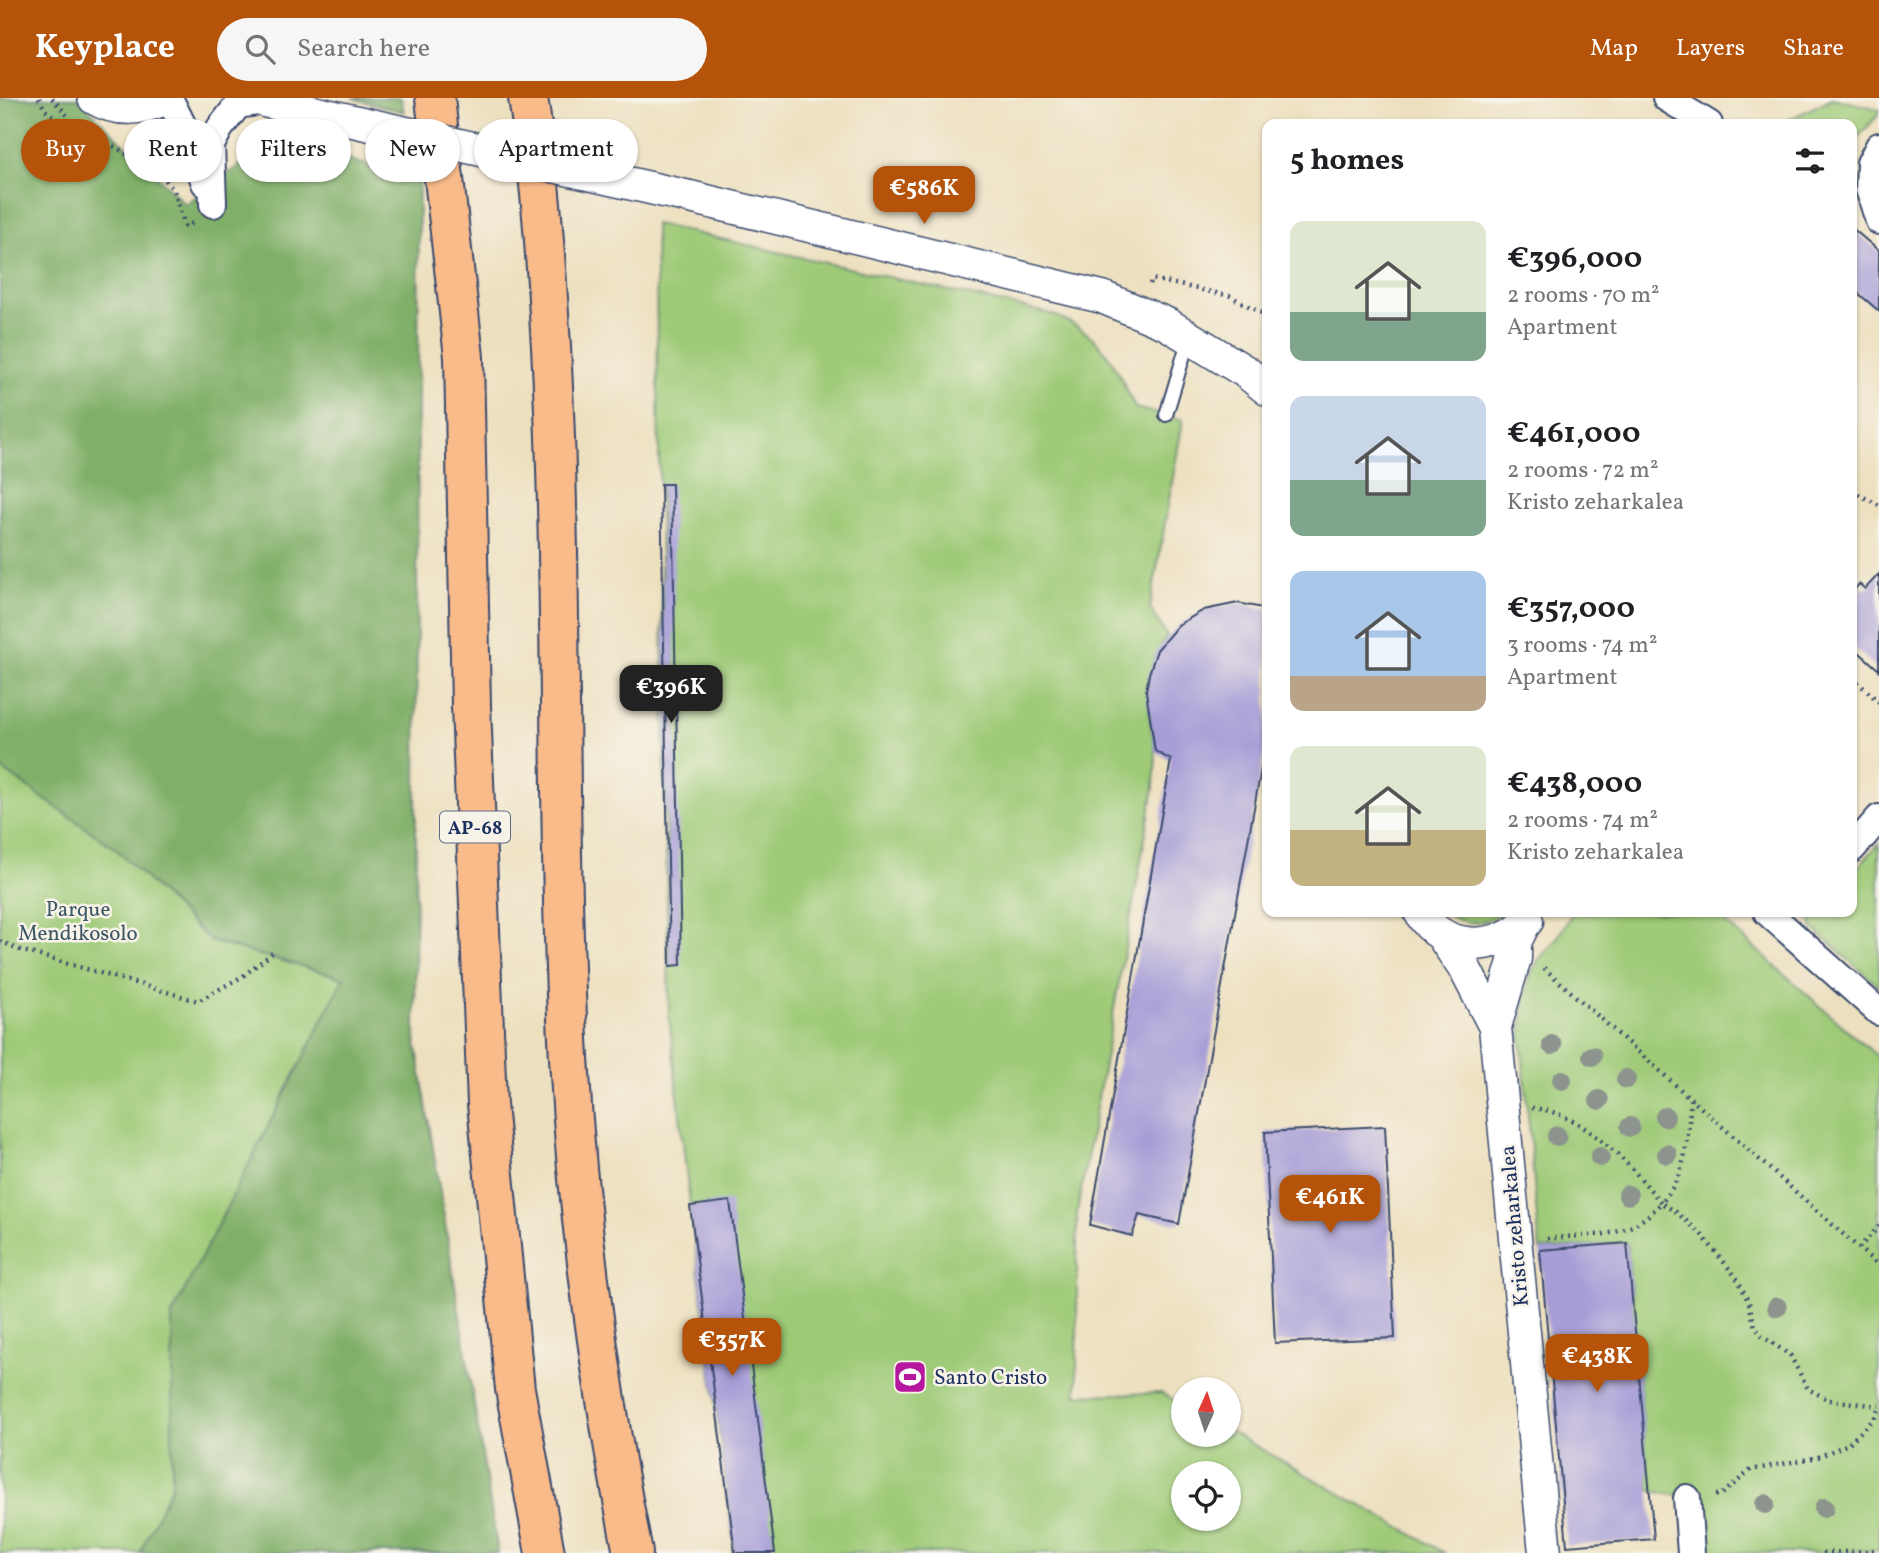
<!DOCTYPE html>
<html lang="en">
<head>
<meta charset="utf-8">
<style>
	body { margin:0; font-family:Vollkorn,serif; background:#f6f6f6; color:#202124; height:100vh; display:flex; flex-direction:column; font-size:26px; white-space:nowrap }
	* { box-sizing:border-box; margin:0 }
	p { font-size:23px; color:#757577 }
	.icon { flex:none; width:38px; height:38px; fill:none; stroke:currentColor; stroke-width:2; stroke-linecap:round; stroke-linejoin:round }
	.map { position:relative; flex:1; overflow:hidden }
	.sheet { position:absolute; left:1262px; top:21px; width:595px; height:798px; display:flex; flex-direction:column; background:#fff; border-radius:14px; box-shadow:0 2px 5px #0004 }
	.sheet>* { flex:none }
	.top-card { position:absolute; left:21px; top:21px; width:665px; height:63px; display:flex; gap:14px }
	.needle { width:46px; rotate:3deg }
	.fabs { position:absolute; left:1171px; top:1279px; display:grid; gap:14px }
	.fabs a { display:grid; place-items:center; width:70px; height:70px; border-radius:50%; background:#fff; box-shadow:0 2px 5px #0004; font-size:35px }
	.price { position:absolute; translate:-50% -60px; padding:0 16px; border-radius:14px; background:#b45309; color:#fff; font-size:23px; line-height:46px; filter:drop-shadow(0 2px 4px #0008) }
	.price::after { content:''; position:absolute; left:50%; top:42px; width:21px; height:16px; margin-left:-10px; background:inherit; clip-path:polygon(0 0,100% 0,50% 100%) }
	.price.current { background:#222; color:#fff }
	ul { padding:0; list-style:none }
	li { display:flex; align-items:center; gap:21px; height:175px; padding:0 28px }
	li span { display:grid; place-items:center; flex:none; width:196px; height:140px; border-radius:14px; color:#555 }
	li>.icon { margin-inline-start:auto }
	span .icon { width:84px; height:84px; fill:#fffc; stroke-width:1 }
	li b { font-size:30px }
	h2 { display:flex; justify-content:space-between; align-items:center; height:84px; padding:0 28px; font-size:30px }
	.tag { padding:0 24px; border-radius:32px; background:#fff; box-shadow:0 2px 5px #0004; font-size:24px; line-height:63px }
	.tag.current { background:#b45309; color:#fff }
	header { display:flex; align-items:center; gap:42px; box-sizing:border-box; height:98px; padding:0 35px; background:#b45309; color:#fff }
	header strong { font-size:33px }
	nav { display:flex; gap:38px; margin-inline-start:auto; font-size:24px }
	.search { width:490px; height:63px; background:#f6f6f6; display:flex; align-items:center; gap:18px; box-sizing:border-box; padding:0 24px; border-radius:38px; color:#757577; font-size:26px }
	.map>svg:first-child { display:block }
	.green { fill:#9fcb78; stroke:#5d7d6b; stroke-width:2; fill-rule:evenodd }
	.forest { fill:#7faf68; stroke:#4d6f63; stroke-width:2 }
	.building { fill:#a79ed7 }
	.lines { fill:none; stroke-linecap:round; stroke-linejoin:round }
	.service-casing { stroke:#3a4a6d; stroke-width:16 }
	.minor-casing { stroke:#3a4a6d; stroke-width:30 }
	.tertiary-casing { stroke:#3a4a6d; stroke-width:35 }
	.motorway-casing { stroke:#3a4a6d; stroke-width:42 }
	.path { stroke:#3a4a6d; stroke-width:4.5; stroke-dasharray:2 5; stroke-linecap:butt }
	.service { stroke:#fff; stroke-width:12 }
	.minor { stroke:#fff; stroke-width:26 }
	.tertiary { stroke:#fff; stroke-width:32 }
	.motorway { stroke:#fabb8b; stroke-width:38 }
	.tertiary-bridge-casing { stroke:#3a4a6d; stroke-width:35; stroke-linecap:butt }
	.tertiary-bridge { stroke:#fff; stroke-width:32 }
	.tree { fill:#8c948d }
	.labels { text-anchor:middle; stroke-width:5; stroke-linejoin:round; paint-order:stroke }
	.shield { fill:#f7f3e8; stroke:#5d6a87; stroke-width:2 }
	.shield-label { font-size:19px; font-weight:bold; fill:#1b2f5e }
	.park-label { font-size:21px; fill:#3c5664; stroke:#f7f3e8 }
	.street-label { font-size:21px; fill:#1b2f5e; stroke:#f7f3e8 }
	.poi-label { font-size:21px; fill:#1b2f5e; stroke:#f7f3e8; text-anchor:start }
</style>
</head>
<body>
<header>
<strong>Keyplace</strong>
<div class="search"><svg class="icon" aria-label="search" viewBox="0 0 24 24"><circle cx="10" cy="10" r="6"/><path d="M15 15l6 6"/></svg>Search here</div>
<nav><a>Map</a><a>Layers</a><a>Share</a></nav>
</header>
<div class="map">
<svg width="1879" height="1455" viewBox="0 0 1879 1455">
	<rect width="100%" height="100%" fill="#f7f3e8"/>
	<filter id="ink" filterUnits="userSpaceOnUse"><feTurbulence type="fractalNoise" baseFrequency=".0143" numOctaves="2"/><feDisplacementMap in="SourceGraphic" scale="14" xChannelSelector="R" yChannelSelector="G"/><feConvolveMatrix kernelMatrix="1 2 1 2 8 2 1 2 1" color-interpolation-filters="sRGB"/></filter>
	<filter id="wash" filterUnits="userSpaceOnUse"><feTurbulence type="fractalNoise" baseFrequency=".00686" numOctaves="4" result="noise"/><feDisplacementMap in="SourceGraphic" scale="28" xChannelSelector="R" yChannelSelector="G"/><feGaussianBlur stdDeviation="1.57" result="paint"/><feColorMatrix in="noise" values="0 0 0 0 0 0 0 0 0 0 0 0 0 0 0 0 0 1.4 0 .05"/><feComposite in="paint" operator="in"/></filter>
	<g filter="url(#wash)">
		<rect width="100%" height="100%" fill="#ede0bf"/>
		<!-- green -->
		<path class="green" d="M1832,0l47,11v5l-27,30v-20h-72z
			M655,126l396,90c52,20 62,46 84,94l48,12 -33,188 17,28c-28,40 -19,68 -12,113 2,12 -1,26 -1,39l-77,425v182l85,-2 21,12v30h45l1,-4 216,122h-710l-45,-347 -21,-191zM1183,1376h45v45h-45z
			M0,670l116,81 94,92 134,37 -172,337v170l-32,68h-140z
			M1879,745v144l-67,-60 -1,-8 6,-7h35v-38z
			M1444,814h59c-18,14 -41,14 -59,0z
			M1573,814h141l165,146v492l-56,3h-132l-4,-55 -38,-8 -22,-247 -87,7 -19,-213 3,-37 7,-27 6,-11 21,-25z"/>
		<!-- forest -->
		<path class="forest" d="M0,0h77l108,106 96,-68 138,47 -4,853 83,517h-358l32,-68v-170l172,-337 -134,-37 -94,-92 -116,-81z
			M352,0h49l3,14z"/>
		<g id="blocks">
			<!-- building -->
			<path class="building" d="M1852,130l27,23v60l-27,-23z
				M661,386h11l9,481 -11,1z
				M1879,476v96l-27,-24v-32l2,-3 -2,-2v-16l7,-9 6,5z
				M1238,505l29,6v127l-88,488 -40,-9 -7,21 -42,-11 81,-465 -16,-9 -9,-60 3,-17 8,-24 21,-25 26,-15z
				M1385,1028l10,212 -120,5 -10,-211z
				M730,1103l45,352h-40l-45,-347z
				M1627,1145l27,296 -87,7 -27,-296z"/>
		</g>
	</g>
	<g filter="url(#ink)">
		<use href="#blocks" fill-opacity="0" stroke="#3a4a6d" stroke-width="2"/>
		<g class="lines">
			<defs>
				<path id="service" d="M1166,317l23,-77"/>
				<path id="minor" d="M169,0l20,40 16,45
					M1666,0l43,26
					M1879,48l-9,17 -1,26 10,32
					M213,106l-2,-59 9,-17 18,-23 26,-4
					M1852,751l27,-31
					M1767,814l112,100
					M1687,1400l4,55"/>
				<path id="tertiary" d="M94,0c23,14 48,12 72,0
					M690,99l412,100 65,27 79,48 21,17
					M1420,814c22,40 78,41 107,9
					M1523,828l-8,16v16l-20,69 50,526
					M1441,836l25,37 29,56"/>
				<path id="motorway" d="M435,0l29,259 7,349 16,398 28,285 30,164
					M528,0c13,82 18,166 23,249 13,237 5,474 18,711 9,167 32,331 64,495"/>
			</defs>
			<!-- service casing -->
			<use href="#service" class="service-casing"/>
			<!-- minor casing -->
			<use href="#minor" class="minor-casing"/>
			<!-- tertiary casing -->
			<use href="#tertiary" class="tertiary-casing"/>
			<!-- motorway casing -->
			<use href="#motorway" class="motorway-casing"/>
			<!-- path -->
			<path class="path" d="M39,0l6,12 27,19 43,18 47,28 12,16 11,35 9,-3
				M52,0l15,17
				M133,42l24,16 8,8
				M1150,186l2,-5 78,17 37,20
				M1852,393l27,14
				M1852,579l27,25
				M0,843l20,9 178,51 45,-25 33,-26
				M1544,870l335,298
				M1532,1010c51,4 99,57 129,95 27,-29 26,-65 30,-103
				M1547,1141c48,-7 78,4 114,-36l14,8 26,23 31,38 6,8 11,23 6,24 7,9 28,19 18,34 21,11 50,6
				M1859,1150l20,-22
				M1716,1397h5l30,-25 67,-13 30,-13 26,-25 5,-9
				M1823,1455l56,-3"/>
			<!-- service -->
			<use href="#service" class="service"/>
			<!-- minor -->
			<use href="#minor" class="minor"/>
			<!-- tertiary -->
			<use href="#tertiary" class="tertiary"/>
			<!-- motorway -->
			<use href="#motorway" class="motorway"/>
			<defs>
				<path id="tertiary-bridge" d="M264,3l426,96"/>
			</defs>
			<!-- tertiary-bridge casing -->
			<use href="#tertiary-bridge" class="tertiary-bridge-casing"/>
			<!-- tertiary-bridge -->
			<use href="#tertiary-bridge" class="tertiary-bridge"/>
		</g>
		<!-- trees -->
		<g class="tree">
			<circle cx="1552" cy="947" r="10"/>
			<circle cx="1592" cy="958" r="10"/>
			<circle cx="1626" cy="981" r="10"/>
			<circle cx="1562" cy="982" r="10"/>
			<circle cx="1599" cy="1002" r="10"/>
			<circle cx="1665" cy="1019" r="10"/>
			<circle cx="1630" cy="1029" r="10"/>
			<circle cx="1557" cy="1038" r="10"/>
			<circle cx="1667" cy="1056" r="10"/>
			<circle cx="1600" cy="1059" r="10"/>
			<circle cx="1628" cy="1097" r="10"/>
			<circle cx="1777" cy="1209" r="10"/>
			<circle cx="1765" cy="1406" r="10"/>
			<circle cx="1824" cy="1410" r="10"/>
		</g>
	</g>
	<!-- icons -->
	<defs>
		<symbol id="stadium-square" viewBox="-11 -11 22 22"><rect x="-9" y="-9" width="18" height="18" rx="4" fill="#b5179e" stroke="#f7f3e8"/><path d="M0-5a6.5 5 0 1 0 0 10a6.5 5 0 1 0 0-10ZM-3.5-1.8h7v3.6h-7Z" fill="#fff"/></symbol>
	</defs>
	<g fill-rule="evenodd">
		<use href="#stadium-square" x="891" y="1260" width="38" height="38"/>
	</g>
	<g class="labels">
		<!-- shield labels -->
		<rect class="shield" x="440" y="713.5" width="70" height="31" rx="5"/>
		<g class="shield-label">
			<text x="475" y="736">AP-68</text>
		</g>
		<!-- park labels -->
		<g class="park-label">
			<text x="78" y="818">Parque<tspan x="78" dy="24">Mendikosolo</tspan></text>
		</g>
		<!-- street labels -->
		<g class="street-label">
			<text transform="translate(1514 1128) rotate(-95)" y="7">Kristo zeharkalea</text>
		</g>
		<!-- poi labels -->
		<g class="poi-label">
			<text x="934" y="1286">Santo Cristo</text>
		</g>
	</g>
</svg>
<div class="fabs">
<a><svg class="needle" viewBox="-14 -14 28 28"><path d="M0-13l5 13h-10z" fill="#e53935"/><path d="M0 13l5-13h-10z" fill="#757577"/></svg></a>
<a><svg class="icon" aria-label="locate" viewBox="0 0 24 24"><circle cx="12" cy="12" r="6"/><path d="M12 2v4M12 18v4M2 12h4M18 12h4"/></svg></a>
</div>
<b class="price" style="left:924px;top:128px">€586K</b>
<b class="price current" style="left:671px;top:627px">€396K</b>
<b class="price" style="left:1330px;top:1137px">€461K</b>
<b class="price" style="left:732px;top:1280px">€357K</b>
<b class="price" style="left:1597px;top:1296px">€438K</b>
<div class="top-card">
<a class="tag current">Buy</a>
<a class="tag">Rent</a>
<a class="tag">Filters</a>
<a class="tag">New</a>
<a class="tag">Apartment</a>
</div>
<section class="sheet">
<h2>5 homes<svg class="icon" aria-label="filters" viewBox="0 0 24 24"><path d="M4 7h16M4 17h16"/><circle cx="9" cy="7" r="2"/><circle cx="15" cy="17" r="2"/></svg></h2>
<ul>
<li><span style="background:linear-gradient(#dfe7d0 65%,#7fa58c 0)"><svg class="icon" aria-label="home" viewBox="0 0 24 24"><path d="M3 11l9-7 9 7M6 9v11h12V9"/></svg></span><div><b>€396,000</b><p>2 rooms · 70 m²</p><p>Apartment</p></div></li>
<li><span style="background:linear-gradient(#c9d6e8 60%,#7fa58c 0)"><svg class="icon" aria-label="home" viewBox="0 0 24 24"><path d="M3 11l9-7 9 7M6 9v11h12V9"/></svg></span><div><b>€461,000</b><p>2 rooms · 72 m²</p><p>Kristo zeharkalea</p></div></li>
<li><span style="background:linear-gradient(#a9c7e8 75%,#b9a48a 0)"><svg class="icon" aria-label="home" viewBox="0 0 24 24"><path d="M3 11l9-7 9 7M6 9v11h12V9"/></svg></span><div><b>€357,000</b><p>3 rooms · 74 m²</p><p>Apartment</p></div></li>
<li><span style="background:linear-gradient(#dfe7d0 60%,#c2b280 0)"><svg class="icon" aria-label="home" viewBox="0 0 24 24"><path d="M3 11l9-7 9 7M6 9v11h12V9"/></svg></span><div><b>€438,000</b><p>2 rooms · 74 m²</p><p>Kristo zeharkalea</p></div></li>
</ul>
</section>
</div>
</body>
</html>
